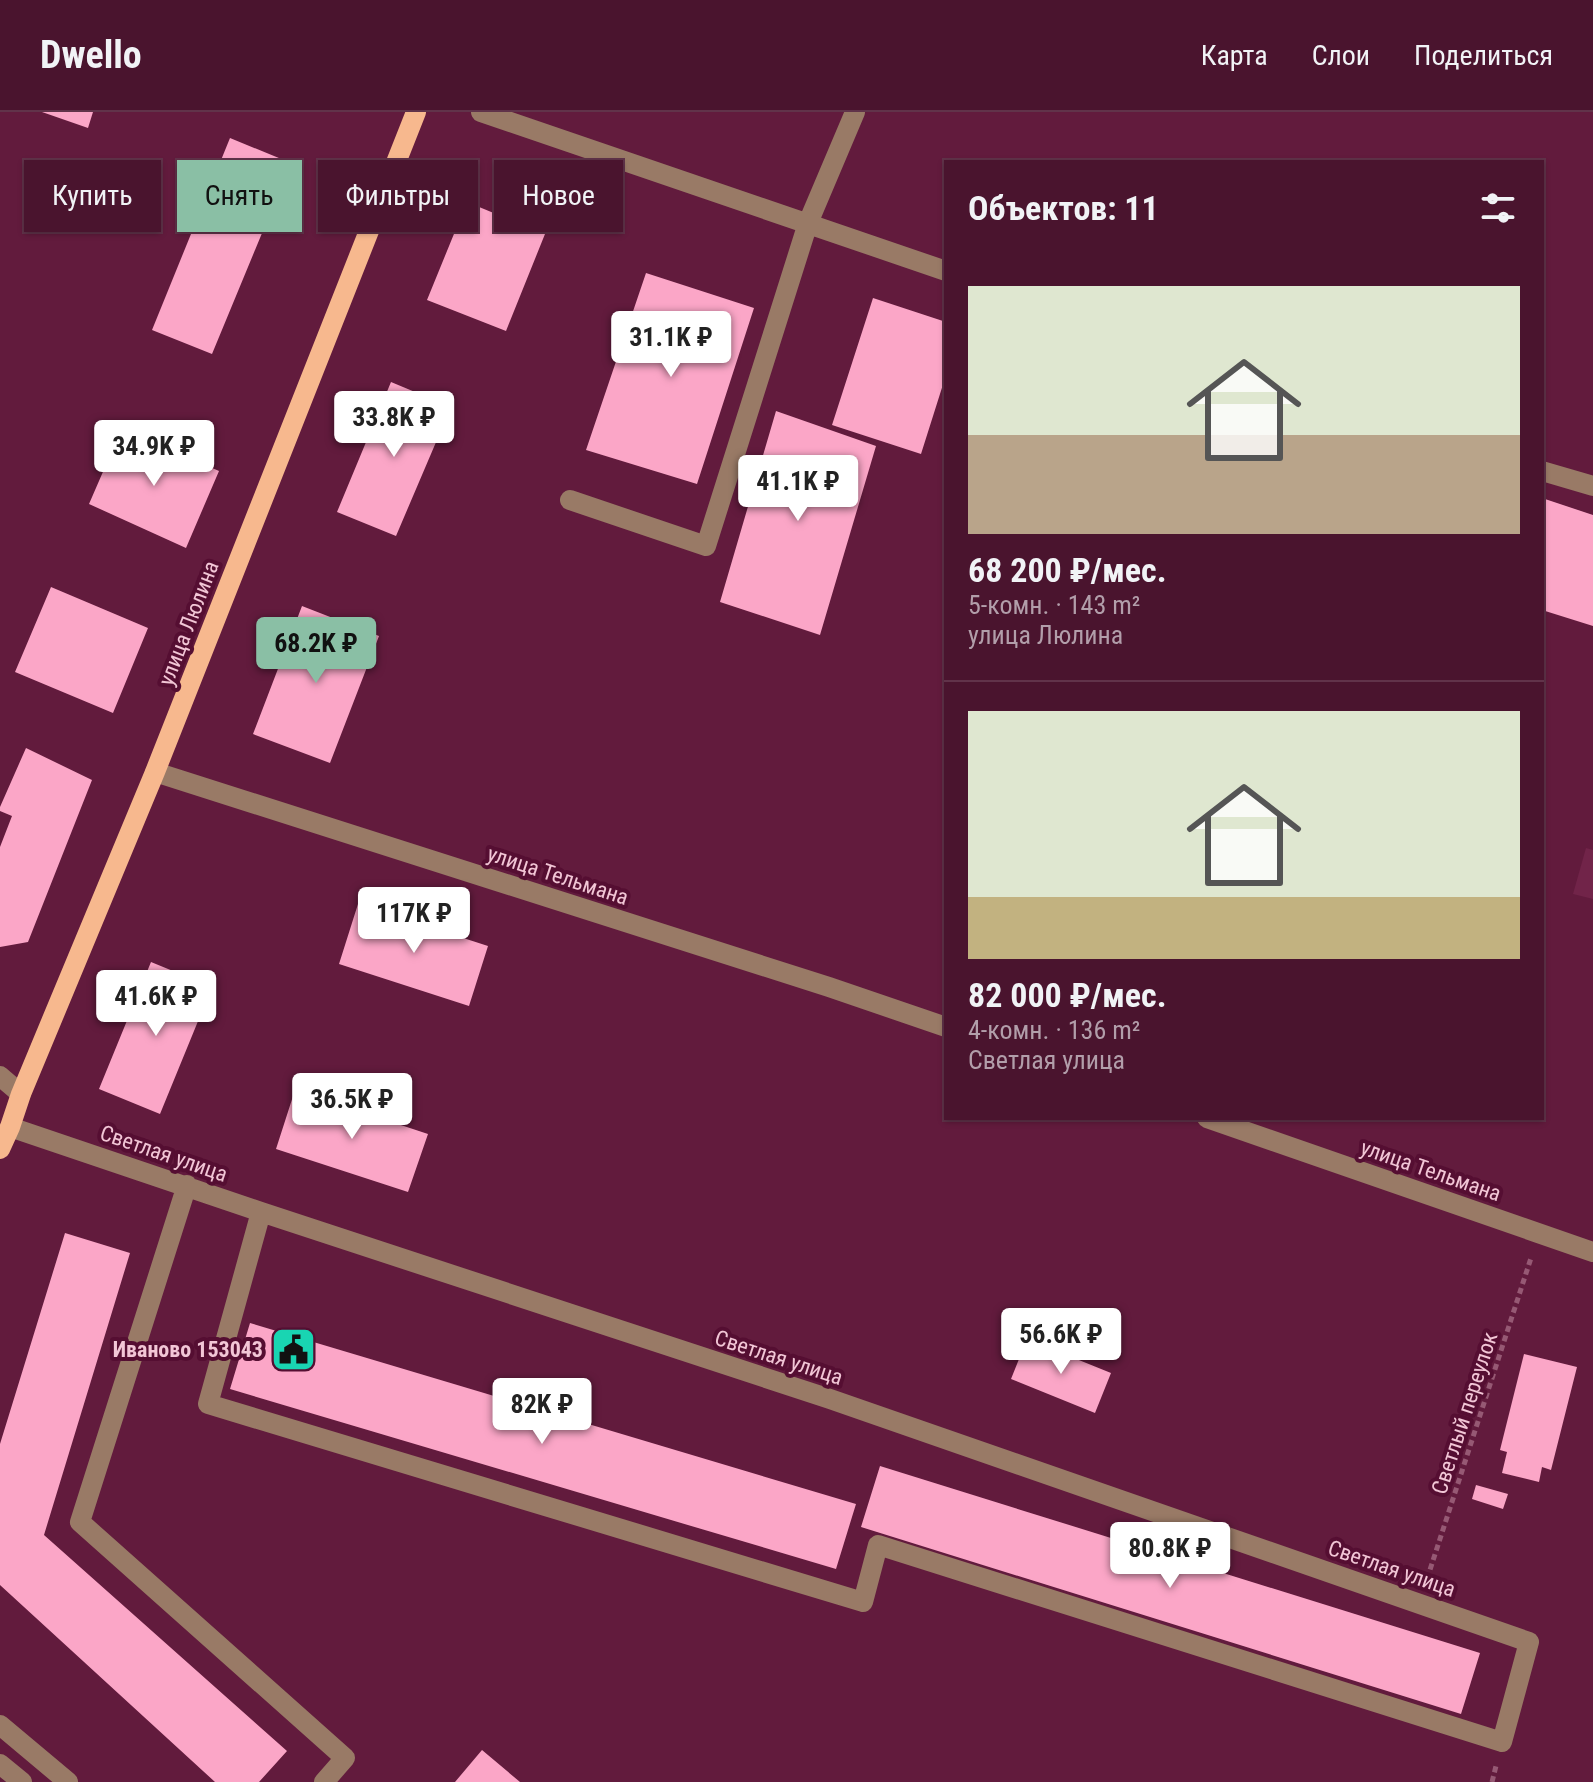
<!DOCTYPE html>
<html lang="ru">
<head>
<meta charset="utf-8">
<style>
	body { margin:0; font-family:"Roboto Condensed",sans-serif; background:#54213a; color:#f1f3f6; height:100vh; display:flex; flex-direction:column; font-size:30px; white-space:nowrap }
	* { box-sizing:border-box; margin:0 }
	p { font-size:26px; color:#b29eaa }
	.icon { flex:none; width:44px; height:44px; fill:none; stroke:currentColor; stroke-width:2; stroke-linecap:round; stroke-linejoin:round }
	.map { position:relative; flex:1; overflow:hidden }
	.panel { position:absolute; left:944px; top:48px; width:600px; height:960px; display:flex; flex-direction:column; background:#4a142e; border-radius:0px; box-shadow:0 2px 6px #0004,0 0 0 2px #61334a }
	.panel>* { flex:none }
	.banner { position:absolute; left:24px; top:48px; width:760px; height:72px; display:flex; gap:16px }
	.price { position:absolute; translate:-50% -68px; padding:0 18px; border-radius:8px; background:#fff; color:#222; font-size:26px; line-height:52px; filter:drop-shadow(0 2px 4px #0008) }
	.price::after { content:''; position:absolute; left:50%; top:48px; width:24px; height:18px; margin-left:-12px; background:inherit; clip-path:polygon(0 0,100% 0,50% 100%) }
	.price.active { background:#8abfa5; color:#111 }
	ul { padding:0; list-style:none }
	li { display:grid; align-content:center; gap:16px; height:424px; padding:0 24px }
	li+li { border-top:2px solid #61334a }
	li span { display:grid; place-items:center; height:248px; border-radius:0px; color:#555 }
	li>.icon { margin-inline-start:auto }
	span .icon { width:144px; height:144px; fill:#fffc; stroke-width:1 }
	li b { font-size:34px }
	h2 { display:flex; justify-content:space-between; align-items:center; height:96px; padding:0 24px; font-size:34px }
	.chip { padding:0 28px; border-radius:0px; background:#4a142e; box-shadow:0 2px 6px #0004,0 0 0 2px #61334a; font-size:28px; line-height:72px }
	.chip.active { background:#8abfa5; color:#111 }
	header { display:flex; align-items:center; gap:48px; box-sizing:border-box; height:112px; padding:0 40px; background:#4a142e; border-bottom:2px solid #61334a }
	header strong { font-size:38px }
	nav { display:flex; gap:44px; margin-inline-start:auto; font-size:28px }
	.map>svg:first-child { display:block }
	.built { fill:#712449 }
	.building { fill:#fba6c7 }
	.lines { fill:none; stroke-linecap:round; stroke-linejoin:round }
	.path { stroke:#965974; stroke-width:5; stroke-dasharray:6 4; stroke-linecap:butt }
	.minor { stroke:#997a66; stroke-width:20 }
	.major { stroke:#f7b88e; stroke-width:20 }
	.labels { text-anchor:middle; stroke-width:8; stroke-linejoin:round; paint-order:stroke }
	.street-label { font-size:22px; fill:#f2c6d6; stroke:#550e32 }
	.poi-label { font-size:22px; font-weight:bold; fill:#f2c6d6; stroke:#550e32; text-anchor:end }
</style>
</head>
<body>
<header>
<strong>Dwello</strong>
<nav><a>Карта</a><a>Слои</a><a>Поделиться</a></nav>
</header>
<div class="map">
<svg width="1593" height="1670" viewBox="0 0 1593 1670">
	<rect width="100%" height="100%" fill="#621b3d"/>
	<!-- built -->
	<path class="built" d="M1586,736l7,2v49l-20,-5z"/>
	<!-- building -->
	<path class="building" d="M42,0h51l-5,16z
		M230,26l61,25 -79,191 -60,-24z
		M467,90l78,32 -39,97 -79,-31z
		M646,161l108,35 -57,176 -111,-34z
		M873,186l73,24v53l-25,79 -89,-29z
		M391,270l60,25 -55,129 -59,-24z
		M776,299l100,35 -56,189 -100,-33z
		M122,316l97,43 -33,77 -97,-44z
		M1542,386l51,17v111l-51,-16z
		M51,475l97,41 -35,85 -98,-41z
		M302,494l77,30 -49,127 -77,-29z
		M26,636l66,32 -64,162 -28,5v-100l12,-31 -12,-5v-4z
		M358,792l130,42 -19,60 -130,-42z
		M151,850l61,25 -52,127 -61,-25z
		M295,978l133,44 -20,58 -132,-43z
		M65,1121l65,20 -86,282 243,216 -28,31h-44l-215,-197v-141z
		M250,1211l606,181 -20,65 -606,-180z
		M1027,1227l84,34 -16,40 -84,-34z
		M1524,1242l53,13 -26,103 -9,-3 -3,15 -37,-9 5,-21 -7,-2z
		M880,1354l600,187 -19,61 -600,-187z
		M1476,1373l32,9 -5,15 -31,-10z
		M482,1638l38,32h-65z"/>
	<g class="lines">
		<!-- path -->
		<path class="path" d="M1427,1467l104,-321
			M1492,1670l4,-16"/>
		<!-- minor -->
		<path class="minor" d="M481,0l465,159
			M1542,359l51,15
			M570,388l136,46 102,-323 47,-111
			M155,660l674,215 117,40
			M0,964l21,18
			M1207,1006l386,134
			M10,1015l251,85 569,187 699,243 -27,100 -624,-197 -15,57 -655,-198 53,-192
			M187,1073l-107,337 265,236 -21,24
			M0,1613l68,57
			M0,1652l22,18"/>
		<!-- major -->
		<path class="major" d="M0,1037l10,-22 11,-33 134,-322 261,-660"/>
	</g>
	<!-- icons -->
	<defs>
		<symbol id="civic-square" viewBox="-11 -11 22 22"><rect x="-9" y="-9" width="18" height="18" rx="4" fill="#19d5b2" stroke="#550e32"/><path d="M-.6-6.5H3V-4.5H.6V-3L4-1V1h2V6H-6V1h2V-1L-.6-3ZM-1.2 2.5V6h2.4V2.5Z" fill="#111"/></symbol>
	</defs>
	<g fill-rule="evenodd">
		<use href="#civic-square" x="268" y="1212" width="51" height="51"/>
	</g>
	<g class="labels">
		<!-- street labels -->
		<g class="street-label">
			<text transform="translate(188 511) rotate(-69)" y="8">улица Люлина</text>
			<text transform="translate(558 763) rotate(18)" y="8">улица Тельмана</text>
			<text transform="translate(164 1041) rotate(19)" y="8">Светлая улица</text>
			<text transform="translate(1431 1058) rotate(19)" y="8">улица Тельмана</text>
			<text transform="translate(779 1245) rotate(18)" y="8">Светлая улица</text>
			<text transform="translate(1464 1301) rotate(-72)" y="8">Светлый переулок</text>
			<text transform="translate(1392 1456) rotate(19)" y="8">Светлая улица</text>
		</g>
		<!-- poi labels -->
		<g class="poi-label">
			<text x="263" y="1245">Иваново 153043</text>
		</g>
	</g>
</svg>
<b class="price" style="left:671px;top:267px">31.1K ₽</b>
<b class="price" style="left:394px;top:347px">33.8K ₽</b>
<b class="price" style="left:154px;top:376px">34.9K ₽</b>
<b class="price" style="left:798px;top:411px">41.1K ₽</b>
<b class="price active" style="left:316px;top:573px">68.2K ₽</b>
<b class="price" style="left:414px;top:843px">117K ₽</b>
<b class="price" style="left:156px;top:926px">41.6K ₽</b>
<b class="price" style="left:352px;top:1029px">36.5K ₽</b>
<b class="price" style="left:1061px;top:1264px">56.6K ₽</b>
<b class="price" style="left:542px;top:1334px">82K ₽</b>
<b class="price" style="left:1170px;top:1478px">80.8K ₽</b>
<div class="banner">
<a class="chip">Купить</a>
<a class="chip active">Снять</a>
<a class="chip">Фильтры</a>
<a class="chip">Новое</a>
</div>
<section class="panel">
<h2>Объектов: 11<svg class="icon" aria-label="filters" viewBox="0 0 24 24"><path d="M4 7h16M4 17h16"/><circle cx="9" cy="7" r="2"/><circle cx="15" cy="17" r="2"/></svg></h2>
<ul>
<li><span style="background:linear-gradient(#dfe7d0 60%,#b9a48a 0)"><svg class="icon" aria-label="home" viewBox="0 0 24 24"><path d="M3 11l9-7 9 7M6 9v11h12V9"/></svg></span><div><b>68 200 ₽/мес.</b><p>5-комн. · 143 m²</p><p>улица Люлина</p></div></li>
<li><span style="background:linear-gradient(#dfe7d0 75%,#c2b280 0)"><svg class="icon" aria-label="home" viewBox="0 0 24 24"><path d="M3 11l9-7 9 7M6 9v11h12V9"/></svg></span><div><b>82 000 ₽/мес.</b><p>4-комн. · 136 m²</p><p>Светлая улица</p></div></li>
</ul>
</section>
</div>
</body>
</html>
